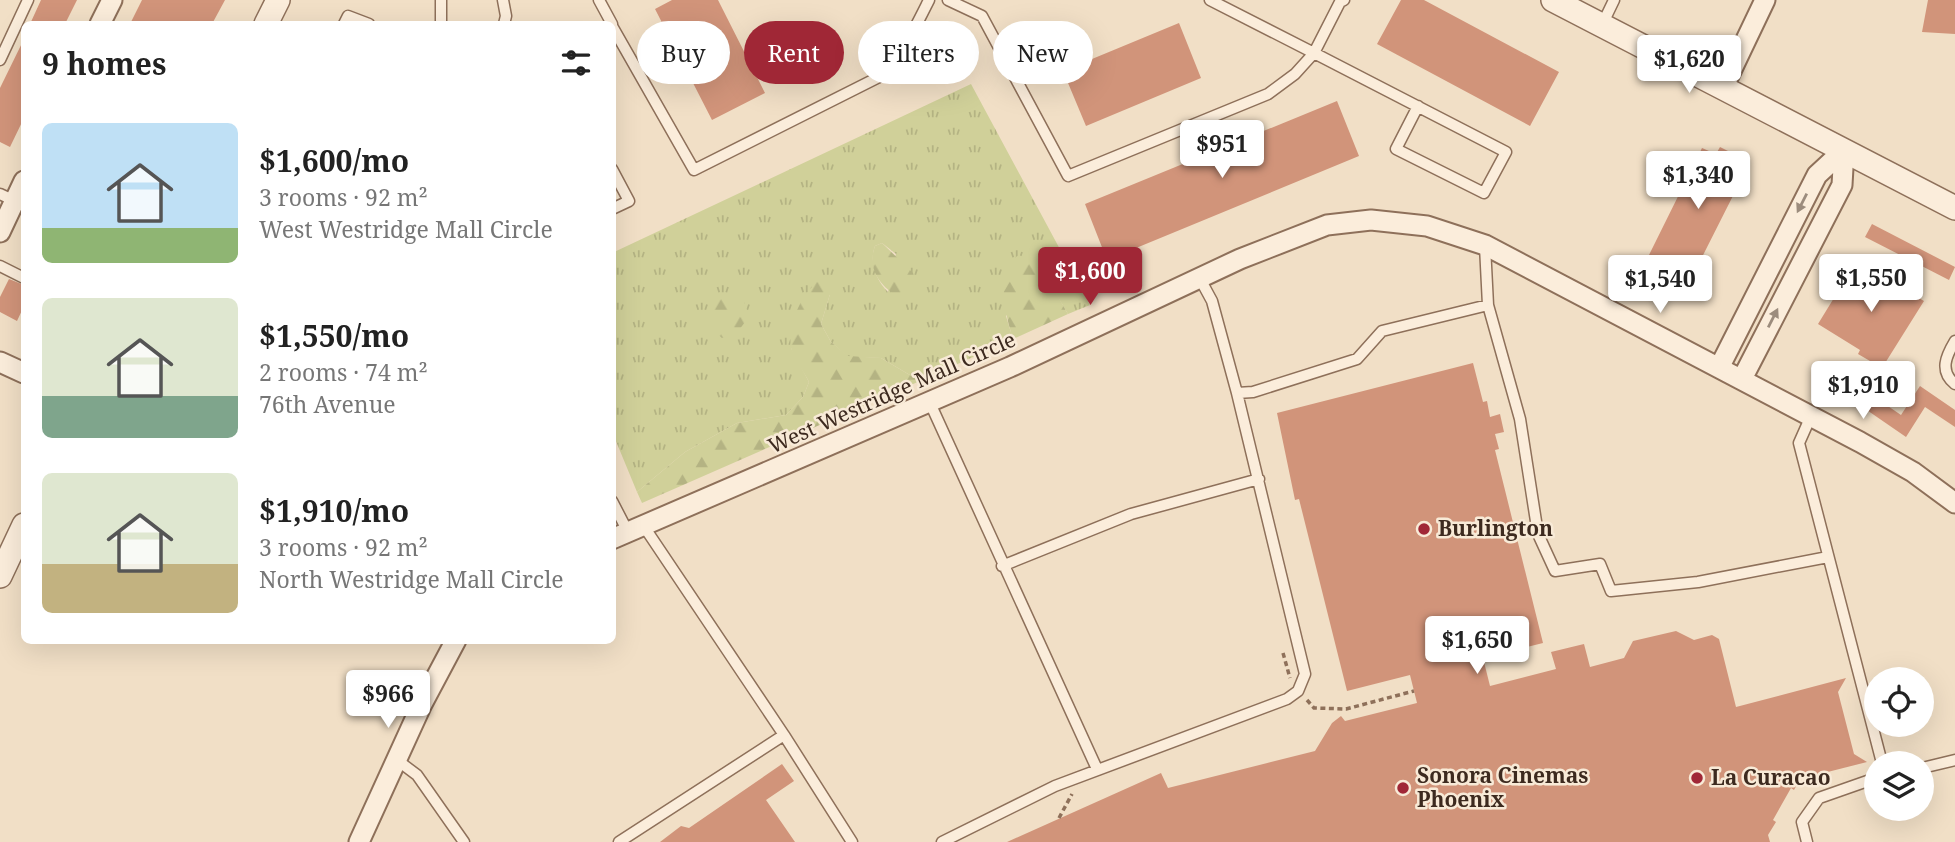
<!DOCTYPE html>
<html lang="en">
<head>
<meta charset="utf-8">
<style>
	body { margin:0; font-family:"Noto Serif",serif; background:#f6f6f6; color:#222; height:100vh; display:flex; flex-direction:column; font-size:26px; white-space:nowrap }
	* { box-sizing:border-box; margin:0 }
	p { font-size:23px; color:#767676 }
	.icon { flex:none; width:38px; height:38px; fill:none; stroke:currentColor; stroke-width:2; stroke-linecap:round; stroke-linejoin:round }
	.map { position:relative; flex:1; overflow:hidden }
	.details { position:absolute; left:21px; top:21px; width:595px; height:623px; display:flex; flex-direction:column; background:#fff; border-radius:10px; box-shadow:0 7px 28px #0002 }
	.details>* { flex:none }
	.guide { position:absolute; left:637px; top:21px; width:665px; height:63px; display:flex; gap:14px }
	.controls { position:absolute; left:1864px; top:667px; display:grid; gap:14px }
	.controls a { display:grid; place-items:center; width:70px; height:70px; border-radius:50%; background:#fff; box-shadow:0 7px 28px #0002; font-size:35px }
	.price { position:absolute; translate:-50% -60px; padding:0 16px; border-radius:7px; background:#fff; color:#222; font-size:23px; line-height:46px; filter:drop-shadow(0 2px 4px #0008) }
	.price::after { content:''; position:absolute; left:50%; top:42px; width:21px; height:16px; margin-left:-10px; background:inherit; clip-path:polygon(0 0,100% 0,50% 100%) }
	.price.on { background:#a02736; color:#fff }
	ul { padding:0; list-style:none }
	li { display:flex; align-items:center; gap:21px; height:175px; padding:0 21px }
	li span { display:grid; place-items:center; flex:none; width:196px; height:140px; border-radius:10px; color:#555 }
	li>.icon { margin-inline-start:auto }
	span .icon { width:84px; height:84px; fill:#fffc; stroke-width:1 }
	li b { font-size:30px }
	h2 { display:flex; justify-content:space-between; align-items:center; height:84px; padding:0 21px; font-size:30px }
	.tag { padding:0 24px; border-radius:32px; background:#fff; box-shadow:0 7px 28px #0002; font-size:24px; line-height:63px }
	.tag.on { background:#a02736; color:#fff }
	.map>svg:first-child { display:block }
	.grass { fill:url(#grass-tufts); fill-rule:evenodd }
	.forest { fill:url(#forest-firs) }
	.building { fill:#d1947a }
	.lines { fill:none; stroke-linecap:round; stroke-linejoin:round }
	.service-casing { stroke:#8e705a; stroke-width:13 }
	.minor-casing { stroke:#8e705a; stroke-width:23 }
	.tertiary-casing { stroke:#8e705a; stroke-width:26 }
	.path { stroke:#8e705a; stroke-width:3.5; stroke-dasharray:5 3.5; stroke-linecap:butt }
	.service { stroke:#fbeddb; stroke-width:10 }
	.minor { stroke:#fbeddb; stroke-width:19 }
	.tertiary { stroke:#fbeddb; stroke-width:23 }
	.oneway { fill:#9c8c7d }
	.poi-dot { fill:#a02736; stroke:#f8ead7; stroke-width:2.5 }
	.labels { text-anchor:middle; stroke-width:5; stroke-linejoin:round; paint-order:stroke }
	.street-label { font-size:21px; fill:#3d2a1f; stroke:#f8ead7 }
	.poi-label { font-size:21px; font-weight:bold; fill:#3d2a1f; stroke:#f8ead7; text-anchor:start }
</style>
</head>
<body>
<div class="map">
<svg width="1955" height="842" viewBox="0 0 1955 842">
	<defs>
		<pattern id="grass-tufts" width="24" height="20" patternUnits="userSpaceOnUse" patternTransform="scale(1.75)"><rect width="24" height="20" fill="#d0d099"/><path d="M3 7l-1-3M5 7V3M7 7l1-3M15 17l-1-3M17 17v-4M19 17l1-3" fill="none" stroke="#b4b383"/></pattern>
		<pattern id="forest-firs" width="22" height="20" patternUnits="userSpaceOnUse" patternTransform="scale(1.75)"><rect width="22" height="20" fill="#d0d099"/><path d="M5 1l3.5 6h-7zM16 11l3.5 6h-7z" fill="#b4b383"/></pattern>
	</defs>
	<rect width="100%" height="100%" fill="#f1dfc6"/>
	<!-- grass -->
	<path class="grass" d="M971,84l119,221 -22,9 -25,-42 -37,44 7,23 -93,42 -39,-23 -33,-1 -17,-15 -10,-18 9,-30 -39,54 18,34 -6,15 -17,18 -49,8 -52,29 -48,40 -24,-58 -1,-181zM882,243l14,11 -8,38c-12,-12 -19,-30 -13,-46z"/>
	<!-- forest -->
	<path class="forest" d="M882,243l31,30 4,14 -14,12c-21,-10 -37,-29 -28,-53z
		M1019,255c25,9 36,37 49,59l-55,25c-7,-22 -20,-70 6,-84z
		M824,276l6,4v14l-9,30 10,18 17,14 33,2 39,23 -278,122 -5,-11 48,-40 52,-29 49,-8 17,-18 6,-15c-5,-10 -15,-23 -18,-34 -4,-27 13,-58 33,-72z
		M733,294l11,7 5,16 -14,18 -13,3 -12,-11 -3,-12 11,-17z"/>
	<!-- building -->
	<path class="building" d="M41,0h36l-12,24h-35z
		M142,0h83l-13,24h-82z
		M672,0h46l47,93 -53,27 -57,-111z
		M1401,0h23l135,72 -29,54 -153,-82z
		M1928,0h27v34l-33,-2z
		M1179,23l22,55 -115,48 -23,-55z
		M24,39v79l-14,29 -10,-5v-54z
		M1337,101l22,55 -252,104 -22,-56z
		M1720,147l16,8 -5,10 14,7 -53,105 -43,-22 53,-107 14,6z
		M1872,224l83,43 -6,13 -84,-43z
		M1856,262l68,39 -42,67 -24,-14 2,-4 -42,-26z
		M9,279l15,6v21l-7,15 -17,-9v-15z
		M1473,363l10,39 4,-1 3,16 10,-3 4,18 -9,2 4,15 -4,1 48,193 -60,15 7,28 66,-17 -5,-17 33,-8 6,23 34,-9 9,-17 43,-10 18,9 18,-5 7,4 17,68 110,-29 -8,14 16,62 13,8 -67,17 -6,11 -3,-2 -18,32 3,2 -8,13 2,7h-763l154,-69 7,15 147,-37 17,-28 9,-7 4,5 72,-18 -7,-28 -63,16 -48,-192 -4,1 -18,-87z
		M1854,383l47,32 19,-29 35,24v17l-30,-20 -19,30 -61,-42z
		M782,764l12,17 -28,19 29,42h-135l21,-16 8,2z"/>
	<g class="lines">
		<defs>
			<path id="service" d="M503,0l3,16 -2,8
				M599,0l13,24
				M948,0l34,16 86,160 200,-82 27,-20 19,-21 -104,-53
				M1344,0l-4,2 -26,51 192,99 -22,41 -88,-44 22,-43
				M344,24l4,-8 21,8
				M441,24v-24
				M1602,25l12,-25
				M612,26l82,144 183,-92c25,-22 37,-48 52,-78
				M0,60l28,-60
				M612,169l17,32 -17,8
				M0,194l15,7
				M1485,246l3,59 32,114 18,115 17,37 45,-7 11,27 87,-9 130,-25
				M0,266l24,12
				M1955,341c-9,15 -16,30 0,43
				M1237,393l16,-1 104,-33 25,-28 106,-26
				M930,403l167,366
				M1811,416l-12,27 83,320
				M612,501l16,31
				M643,525l141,210 68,107
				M1002,566l129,-52 128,-35
				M397,760l20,15 47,67
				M1922,768l33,-8
				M619,842l165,-107
				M942,842l113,-56 232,-87 11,-8 7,-17 -68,-281 -25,-92 -13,-24
				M1807,842l-5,-20 17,-24 57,-20"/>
			<path id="minor" d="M100,24l12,-24
				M1723,88l42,-88
				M0,232l24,-51
				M0,362l24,11
				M1719,368l98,-193 27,-25
				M1742,379l100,-194 2,-35
				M612,539l398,-172 230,-108 87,-34 44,-5 56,6 58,19 375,197 53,30 42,31
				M359,842l63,-138 34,-64"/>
			<path id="tertiary" d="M1553,0l402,208
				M266,24l12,-24
				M0,576l24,-51"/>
		</defs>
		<!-- service casing -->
		<use href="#service" class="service-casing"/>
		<!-- minor casing -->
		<use href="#minor" class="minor-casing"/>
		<!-- tertiary casing -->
		<use href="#tertiary" class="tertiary-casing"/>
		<!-- path -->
		<path class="path" d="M1283,653l7,25
			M1307,700l7,8 32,1 68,-18
			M1059,818l13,-24"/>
		<!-- service -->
		<use href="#service" class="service"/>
		<!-- minor -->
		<use href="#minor" class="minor"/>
		<!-- tertiary -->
		<use href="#tertiary" class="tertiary"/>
	</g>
	<!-- one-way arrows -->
	<defs><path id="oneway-solid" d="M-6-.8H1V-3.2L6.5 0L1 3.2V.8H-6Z" transform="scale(1.75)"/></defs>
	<g class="oneway">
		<use href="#oneway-solid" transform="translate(1802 203) rotate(117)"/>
		<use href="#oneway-solid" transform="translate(1773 318) rotate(-63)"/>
	</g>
	<!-- markers -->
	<g class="poi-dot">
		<circle cx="1424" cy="529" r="7"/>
		<circle cx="1697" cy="778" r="7"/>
		<circle cx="1403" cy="788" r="7"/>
	</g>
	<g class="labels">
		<!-- street labels -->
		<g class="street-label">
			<text transform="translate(892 393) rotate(-24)" y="7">West Westridge Mall Circle</text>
		</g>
		<!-- poi labels -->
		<g class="poi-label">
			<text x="1438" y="536">Burlington</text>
			<text x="1417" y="783">Sonora Cinemas<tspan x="1417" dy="24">Phoenix</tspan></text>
			<text x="1711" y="785">La Curacao</text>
		</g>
	</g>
</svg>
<div class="controls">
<a><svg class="icon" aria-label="locate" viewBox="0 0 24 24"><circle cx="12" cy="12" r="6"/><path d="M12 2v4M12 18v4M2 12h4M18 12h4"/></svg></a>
<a><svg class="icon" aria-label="layers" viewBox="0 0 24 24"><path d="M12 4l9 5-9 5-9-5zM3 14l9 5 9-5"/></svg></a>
</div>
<b class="price" style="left:1689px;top:95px">$1,620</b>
<b class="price" style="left:1222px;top:180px">$951</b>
<b class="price" style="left:1698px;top:211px">$1,340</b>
<b class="price on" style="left:1090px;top:307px">$1,600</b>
<b class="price" style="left:1871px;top:314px">$1,550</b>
<b class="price" style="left:1660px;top:315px">$1,540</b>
<b class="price" style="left:1863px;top:421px">$1,910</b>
<b class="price" style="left:1477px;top:676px">$1,650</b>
<b class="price" style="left:388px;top:730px">$966</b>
<div class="guide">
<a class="tag">Buy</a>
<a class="tag on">Rent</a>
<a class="tag">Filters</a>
<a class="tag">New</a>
</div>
<section class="details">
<h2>9 homes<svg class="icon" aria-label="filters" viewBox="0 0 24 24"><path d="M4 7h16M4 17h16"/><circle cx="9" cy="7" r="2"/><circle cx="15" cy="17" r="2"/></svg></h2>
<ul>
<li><span style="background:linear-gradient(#bfe0f5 75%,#8fb573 0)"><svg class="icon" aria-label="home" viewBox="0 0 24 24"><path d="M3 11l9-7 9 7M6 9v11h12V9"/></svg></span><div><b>$1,600/mo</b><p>3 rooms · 92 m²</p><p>West Westridge Mall Circle</p></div></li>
<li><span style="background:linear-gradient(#dfe7d0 70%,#7fa58c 0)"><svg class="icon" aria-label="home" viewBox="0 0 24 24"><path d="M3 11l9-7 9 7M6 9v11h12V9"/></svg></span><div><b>$1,550/mo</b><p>2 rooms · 74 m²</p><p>76th Avenue</p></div></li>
<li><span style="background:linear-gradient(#dfe7d0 65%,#c2b280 0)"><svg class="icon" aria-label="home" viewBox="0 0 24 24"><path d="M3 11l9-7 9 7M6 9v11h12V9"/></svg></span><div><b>$1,910/mo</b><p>3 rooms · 92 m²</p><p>North Westridge Mall Circle</p></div></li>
</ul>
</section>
</div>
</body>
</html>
